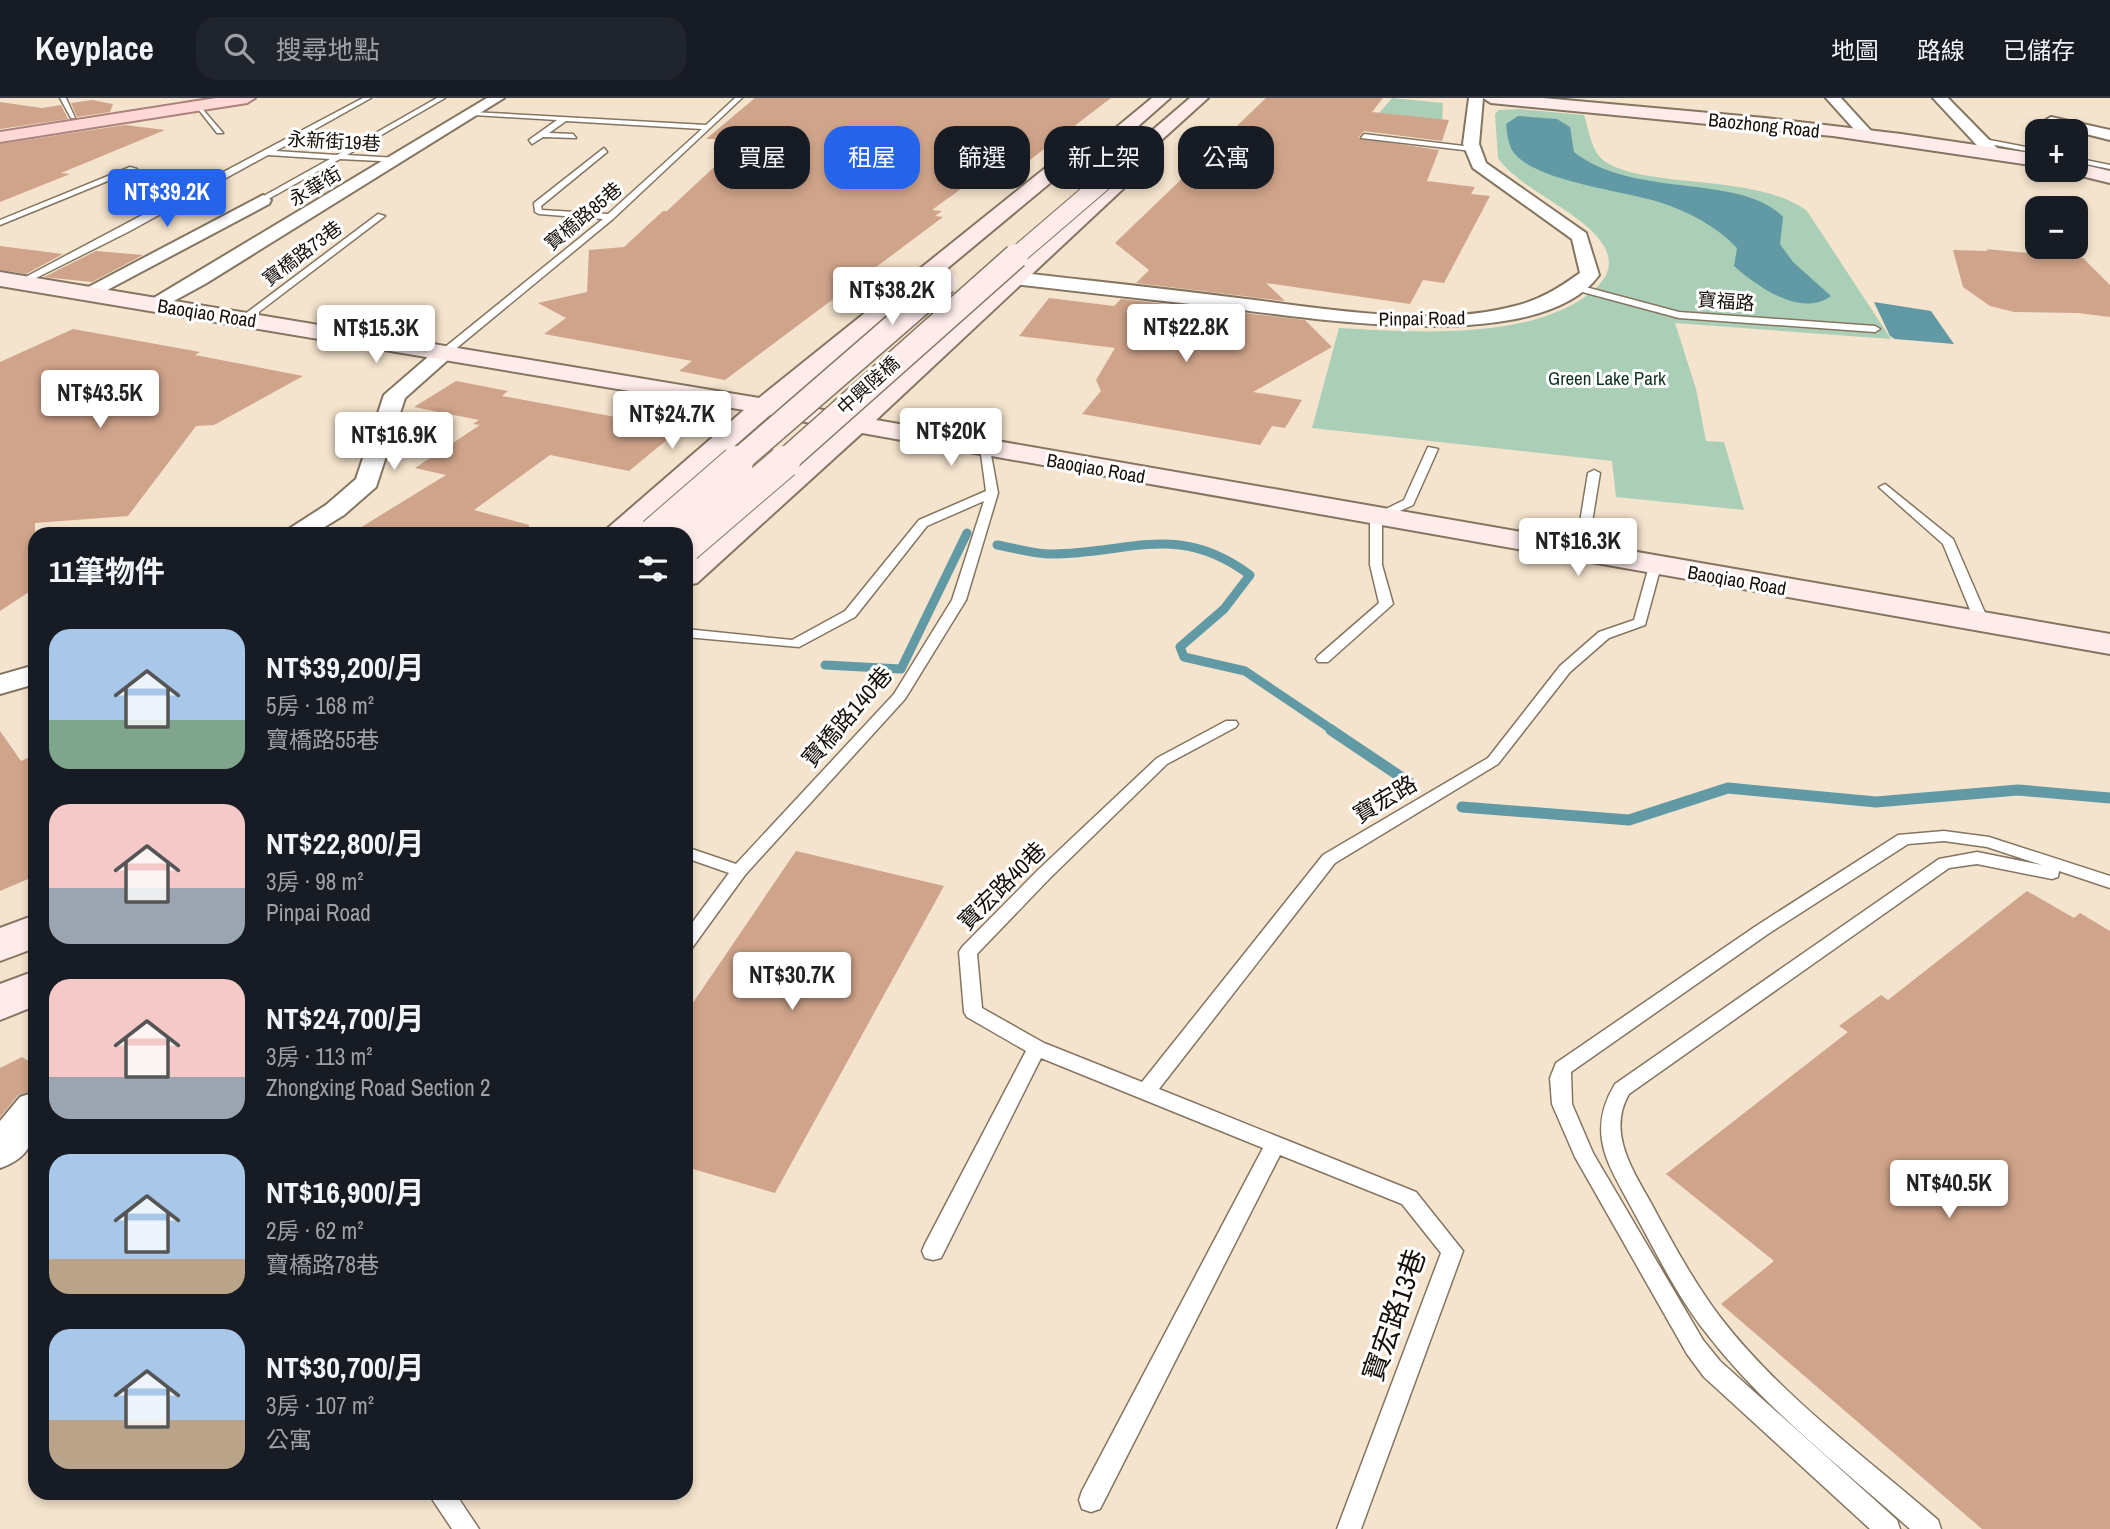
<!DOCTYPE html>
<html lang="zh-TW">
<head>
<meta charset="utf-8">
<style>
	body { margin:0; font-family:"Archivo Narrow","Noto Sans TC",sans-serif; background:#20242c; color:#f1f3f6; height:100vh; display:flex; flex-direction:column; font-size:26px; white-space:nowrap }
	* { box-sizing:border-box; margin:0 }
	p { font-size:23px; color:#9ea1a6 }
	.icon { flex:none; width:38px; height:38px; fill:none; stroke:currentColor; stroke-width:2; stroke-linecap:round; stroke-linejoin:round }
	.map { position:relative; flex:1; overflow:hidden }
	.details { position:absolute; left:28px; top:429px; width:665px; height:973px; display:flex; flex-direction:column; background:#171b24; border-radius:21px; box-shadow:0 4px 10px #0003 }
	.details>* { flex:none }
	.guide { position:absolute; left:714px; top:28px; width:665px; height:63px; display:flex; gap:14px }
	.fabs { position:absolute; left:2025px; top:21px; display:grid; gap:14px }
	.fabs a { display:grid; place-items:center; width:63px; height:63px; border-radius:14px; background:#171b24; box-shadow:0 4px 10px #0003; font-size:35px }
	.price { position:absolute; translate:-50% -60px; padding:0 16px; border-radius:7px; background:#fff; color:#222; font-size:23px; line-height:46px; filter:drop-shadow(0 2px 4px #0008) }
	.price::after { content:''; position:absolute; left:50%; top:42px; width:21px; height:16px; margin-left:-10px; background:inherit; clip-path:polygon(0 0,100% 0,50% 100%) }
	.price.active { background:#2563eb; color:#fff }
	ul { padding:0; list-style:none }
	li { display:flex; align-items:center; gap:21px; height:175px; padding:0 21px }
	li span { display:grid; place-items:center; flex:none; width:196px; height:140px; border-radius:21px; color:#555 }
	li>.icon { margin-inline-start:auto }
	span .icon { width:84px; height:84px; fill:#fffc; stroke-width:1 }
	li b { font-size:30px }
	h2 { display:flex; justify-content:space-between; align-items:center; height:84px; padding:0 21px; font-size:30px }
	.tag { padding:0 24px; border-radius:21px; background:#171b24; box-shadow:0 4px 10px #0003; font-size:24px; line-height:63px }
	.tag.active { background:#2563eb; color:#fff }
	header { display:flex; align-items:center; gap:42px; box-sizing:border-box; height:98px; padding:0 35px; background:#171b24; border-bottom:2px solid #363941 }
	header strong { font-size:33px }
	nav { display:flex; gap:38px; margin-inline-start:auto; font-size:24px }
	.search { width:490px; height:63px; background:#20242c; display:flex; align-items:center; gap:18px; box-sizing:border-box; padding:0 24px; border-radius:21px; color:#9ea1a6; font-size:26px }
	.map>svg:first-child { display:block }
	.green { fill:#abceb7 }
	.water { fill:#619aa5 }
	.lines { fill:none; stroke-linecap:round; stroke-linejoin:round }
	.stream-far1 { stroke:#619aa5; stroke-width:9 }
	.stream { stroke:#619aa5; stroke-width:11 }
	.building { fill:#cfa48a }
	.lane-casing { stroke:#847561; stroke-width:3 }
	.street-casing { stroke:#847561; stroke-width:4 }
	.secondary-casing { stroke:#847561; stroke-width:4 }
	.primary-casing { stroke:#ac827d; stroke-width:4 }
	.lane { fill:#fff; fill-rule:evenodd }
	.street { fill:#fff; fill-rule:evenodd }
	.secondary { fill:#feeceb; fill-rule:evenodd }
	.primary { fill:#fed9d6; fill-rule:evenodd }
	.secondary-bridge-far2-casing { stroke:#847561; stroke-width:20; stroke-linecap:butt }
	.secondary-bridge-far1-casing { stroke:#847561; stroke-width:27; stroke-linecap:butt }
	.secondary-bridge-casing { stroke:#847561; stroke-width:34; stroke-linecap:butt }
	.secondary-bridge-far2 { stroke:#feeceb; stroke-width:18 }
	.secondary-bridge-far1 { stroke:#feeceb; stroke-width:24 }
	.secondary-bridge { stroke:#feeceb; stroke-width:32 }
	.labels { text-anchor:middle; stroke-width:6; stroke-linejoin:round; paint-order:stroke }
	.far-street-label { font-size:19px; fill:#161009; stroke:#fff }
	.far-park-label { font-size:19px; fill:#0f3320; stroke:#fff }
	.street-label { font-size:23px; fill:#161009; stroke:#fff }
	.near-street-label { font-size:28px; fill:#161009; stroke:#fff }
</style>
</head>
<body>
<header>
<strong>Keyplace</strong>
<div class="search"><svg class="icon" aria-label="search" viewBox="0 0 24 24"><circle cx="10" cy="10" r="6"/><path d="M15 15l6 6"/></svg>搜尋地點</div>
<nav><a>地圖</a><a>路線</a><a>已儲存</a></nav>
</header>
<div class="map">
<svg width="2110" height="1431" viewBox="0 0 2110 1431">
	<rect width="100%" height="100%" fill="#f4e3cd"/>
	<!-- green -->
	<path class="green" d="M1392,0l51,5 -1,18 -47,-5 46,24 -77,-9z
		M1520,11l64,6c4,13 7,31 15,41 31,35 156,15 208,55l84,128 -216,-16 21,66 10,52 18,1 20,68 -128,-13 -4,-36 -300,-33 27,-100c74,4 198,14 257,-40 13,-12 17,-26 8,-42 -20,-34 -83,-55 -106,-88l-3,-44 4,-4z"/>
	<!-- water -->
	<path class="water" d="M1518,18l39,3 13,8 4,25c59,47 167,21 209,65l-3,27 13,18 38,34c-30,22 -73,-9 -97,-30l3,-18c-21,-22 -49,-37 -78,-46 -34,-11 -129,-21 -147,-52 -4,-7 -5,-18 -6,-26z
		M1874,204l57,9 23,33 -59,-5 -5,-3z"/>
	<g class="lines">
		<!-- stream-far1 -->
		<path class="stream-far1" d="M997,447c18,3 36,9 54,9 79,0 126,-33 199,21l-26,34 -44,38 4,10 61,14 89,60
			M825,567l76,4 66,-136"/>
		<!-- stream -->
		<path class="stream" d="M1331,632l79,53
			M1462,709l167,13 99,-32 148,14 142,-12 92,8"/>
	</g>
	<!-- building -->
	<path class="building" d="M755,0h356l-89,68 -27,-2 -63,46 10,1 -7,5 8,1 -218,163 -46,-9 13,-10 -148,-27 22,-16 -28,-15 49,-11 2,-42 35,-3 39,-36h4l59,-55 -13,-1 17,-16h-24z
		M1266,0h117l-11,14 77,8 -7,21 -78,-10 -6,7 81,12 -12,31 48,6 -4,7 19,2 -46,87 -21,-3 -13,24 -144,-21 19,18 -149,-18 13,-13 -34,-27z
		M92,2l21,4 -3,8 -33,5 -6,-14z
		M0,4l42,6 19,-3 7,14 -68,10z
		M125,27l40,5 -104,43 9,1 -70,28v-58z
		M0,148l63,8 -37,20 -26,-4z
		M1986,151l97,9 27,27v32l-32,-4 -64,-1 -24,-6 -27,-19 -10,-37 35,1z
		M96,153l47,4 -51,27 -48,-5z
		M1049,200l65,8 7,-7 184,21 27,27 -79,45 49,8 -17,28 -13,-2 -12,19 -178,-31 19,-23 -5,-11 19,-32 -96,-12z
		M73,231l127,23 -5,3 108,21 -89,49 -18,1 -68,90 -93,7v65l-35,23v-249z
		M456,283l52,10 -6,5 178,33 -51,42 -79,-16 -76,55 55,15 -1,9h-178l96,-59 -31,-7 65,-43 -7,-1 6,-4 -65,-13z
		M0,633l21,30 14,-6v121l-35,15z
		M796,753l148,35 -169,307 -89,-26v-154z
		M2027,793l47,27 6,-5 30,18v598h-128l-261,-225 53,-43 -108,-87 182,-142 -9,-6 42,-31 7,5z
		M22,959l13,8v25l-17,5 -18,22v-49z"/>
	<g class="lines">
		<defs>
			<path id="lane" d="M60,0h6l9,20h-4z
				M363,0h8l-95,53 61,4 100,-57h8l-98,57 50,3 3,4 -60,-3 -77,43 -3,-4 70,-39 -62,-4 -140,77 -102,51 -8,-2z
				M735,0h7l-129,121 -166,137h-8v-4l164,-133 -64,-5 -4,-2 -1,-9 70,-55 3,4 -66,54 1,4 66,4 94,-85 -136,-8 -17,12 24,1 3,4 -33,-1 -11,7 -3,-4 28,-20 -83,-5 -2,-3 234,13z
				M195,7h4l24,28h-6z
				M1364,36l108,13 4,2 -4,2 -111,-13z
				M1979,40l58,11v4l-58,-11z
				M2076,60l34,7v4l-34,-7z
				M130,69l7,2 -137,56v-5z
				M378,116l7,2 -138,105h-6v-4z
				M1578,187l101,27 196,14 5,3 -5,3 -196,-14 -104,-28 -2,-2z
				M980,349l10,2 8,44 -32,107 -61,99 -160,176 -53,73 -6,2v-19l43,-58 -43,-15v-11l50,17 158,-170 58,-94 32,-99 -57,25 -72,91 -56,30 -113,-10v-8l106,11 53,-29 74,-91 67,-29z
				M1428,349l10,2 -25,56 -31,14v46l11,39 -65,58h-10l-2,-3 2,-3 61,-53 -9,-38v-48l34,-17z
				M1594,372l6,3 -13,80 -6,4 -6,-4 13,-80z
				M1885,386l68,55 36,83 -2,3 -5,1 -7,-4 -32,-78 -62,-55 -2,-2z
				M1655,464l6,4 -16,59 -36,13 -39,34 -72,92 -163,99 -176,226 257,103 47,59 -102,278h-24l104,-276 -39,-49 -122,-49 -180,354 -9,3 -9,-3 -3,-9 3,-9 181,-343 -222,-90 -100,200 -8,2 -8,-2 -3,-7 3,-7 101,-193 -59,-34 -3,-5 -5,-60 3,-5 76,-77 119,-112 69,-37h10l2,3 -2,3 -69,37 -117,114 -73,76 5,54 62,35 98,39 181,-227 165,-97 72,-92 39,-34 35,-12 15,-54z
				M1944,733l45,6 121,39v12l-51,-17 -1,6 -6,2 -75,-15 -28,4 -320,226c-22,38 3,75 22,109 21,39 42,78 69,114 60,78 144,139 218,203l3,9h-31c-69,-62 -145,-120 -203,-195 -29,-36 -49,-78 -71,-118 -25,-48 -52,-80 -21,-132l324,-225 38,-7 65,13 -55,-18 -43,-6 -36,3 -140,90 -197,138 1,32 21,49 110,187 17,21 177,159 3,9h-30l-166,-152 -17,-23 -112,-197 -23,-53 -2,-26 6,-15 200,-137 142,-91z
				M428,1395h27l24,36h-27z"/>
			<path id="street" d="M487,0h17l-299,186 -46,25 -7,2 -10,-6z
				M1469,0h14l-4,46 7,19 100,70 13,42c-59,82 -286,43 -374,33 -70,-8 -141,-16 -211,-24l-9,-6 9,-6c77,9 155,17 232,27 83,10 186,29 269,7 25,-6 44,-18 65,-33l-8,-34 -99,-71 -10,-24z
				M1826,0h15l31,34v6h-10z
				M1933,0h15l50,51v6h-12z
				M2051,19l59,13v10l-64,-16 -2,-3z
				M263,97l8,5 -2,4 -173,92 -7,2 -10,-6z
				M443,250l11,6 -4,4 -45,40 -29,89 -32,28 -31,19h-32l45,-29 30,-26 28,-84 52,-45z
				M35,567v19l-35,10v-19z
				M35,994c0,36 5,62 -35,76v-47l20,-24z"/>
			<path id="secondary" d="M1152,0h18l-52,46 -27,5 -306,254 66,12 290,-262 -3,-9 3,-4 49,-42h18l-52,47 3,9 -3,4 -280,262 1234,214v20l-1248,-221 -165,150 -11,2v-25l150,-132 -66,-13 -136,119h-33l143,-124 -744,-124v-14l759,126 320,-257 27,-5z
				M1483,0h60l222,20 136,16 136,20v12l-204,-30 -342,-33z
				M2076,65l34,8v12l-41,-10 -2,-3h9z
				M35,817v33l-35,13v-33z
				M35,873v35l-35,14v-36z"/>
			<path id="primary" d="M216,0h39l-8,5 -247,39v-10z"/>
		</defs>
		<!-- lane casing -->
		<use href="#lane" class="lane-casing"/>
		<!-- street casing -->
		<use href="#street" class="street-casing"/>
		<!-- secondary casing -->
		<use href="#secondary" class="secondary-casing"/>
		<!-- primary casing -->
		<use href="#primary" class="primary-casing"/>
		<!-- lane -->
		<use href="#lane" class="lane"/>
		<!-- street -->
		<use href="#street" class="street"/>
		<!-- secondary -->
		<use href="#secondary" class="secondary"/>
		<!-- primary -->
		<use href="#primary" class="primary"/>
		<defs>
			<path id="secondary-bridge-far2" d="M1014,160l133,-114"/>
			<path id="secondary-bridge-far1" d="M735,366l210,-182
				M782,366l234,-208"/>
			<path id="secondary-bridge" d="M654,436l83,-72
				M686,448l98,-84"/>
		</defs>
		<!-- secondary-bridge-far2 casing -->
		<use href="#secondary-bridge-far2" class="secondary-bridge-far2-casing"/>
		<!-- secondary-bridge-far1 casing -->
		<use href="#secondary-bridge-far1" class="secondary-bridge-far1-casing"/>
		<!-- secondary-bridge casing -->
		<use href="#secondary-bridge" class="secondary-bridge-casing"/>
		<!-- secondary-bridge-far2 -->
		<use href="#secondary-bridge-far2" class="secondary-bridge-far2"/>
		<!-- secondary-bridge-far1 -->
		<use href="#secondary-bridge-far1" class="secondary-bridge-far1"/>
		<!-- secondary-bridge -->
		<use href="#secondary-bridge" class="secondary-bridge"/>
	</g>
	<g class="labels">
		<!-- far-street labels -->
		<g class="far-street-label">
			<text transform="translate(1764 27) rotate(6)" y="7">Baozhong Road</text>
			<text transform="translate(334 43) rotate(3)" y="7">永新街19巷</text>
			<text transform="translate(315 88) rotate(-31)" y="7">永華街</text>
			<text transform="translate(583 118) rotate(-40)" y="7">寶橋路85巷</text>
			<text transform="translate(302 155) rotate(-37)" y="7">寶橋路73巷</text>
			<text transform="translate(1726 203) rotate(4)" y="7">寶福路</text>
			<text transform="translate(207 215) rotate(9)" y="7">Baoqiao Road</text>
			<text transform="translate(1422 220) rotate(-1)" y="7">Pinpai Road</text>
			<text transform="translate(868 287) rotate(-42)" y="7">中興陸橋</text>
			<text transform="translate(1096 370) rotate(10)" y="7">Baoqiao Road</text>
			<text transform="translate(1737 482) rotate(10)" y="7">Baoqiao Road</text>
		</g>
		<!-- far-park labels -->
		<g class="far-park-label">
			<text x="1607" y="287">Green Lake Park</text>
		</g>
		<!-- street labels -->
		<g class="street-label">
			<text transform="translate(847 619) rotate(-49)" y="8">寶橋路140巷</text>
			<text transform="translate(1385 701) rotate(-31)" y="8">寶宏路</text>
			<text transform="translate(1002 788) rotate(-45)" y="8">寶宏路40巷</text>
		</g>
		<!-- near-street labels -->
		<g class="near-street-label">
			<text transform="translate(1394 1217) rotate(-71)" y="10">寶宏路13巷</text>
		</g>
	</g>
</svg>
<div class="fabs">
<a>+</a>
<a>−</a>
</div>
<b class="price active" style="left:167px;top:131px">NT$39.2K</b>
<b class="price" style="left:892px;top:229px">NT$38.2K</b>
<b class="price" style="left:1186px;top:266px">NT$22.8K</b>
<b class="price" style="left:376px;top:267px">NT$15.3K</b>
<b class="price" style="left:100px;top:332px">NT$43.5K</b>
<b class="price" style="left:672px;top:353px">NT$24.7K</b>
<b class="price" style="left:951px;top:370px">NT$20K</b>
<b class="price" style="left:394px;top:374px">NT$16.9K</b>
<b class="price" style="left:1578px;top:480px">NT$16.3K</b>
<b class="price" style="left:792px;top:914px">NT$30.7K</b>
<b class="price" style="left:1949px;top:1122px">NT$40.5K</b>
<div class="guide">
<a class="tag">買屋</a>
<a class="tag active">租屋</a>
<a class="tag">篩選</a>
<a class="tag">新上架</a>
<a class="tag">公寓</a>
</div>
<section class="details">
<h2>11筆物件<svg class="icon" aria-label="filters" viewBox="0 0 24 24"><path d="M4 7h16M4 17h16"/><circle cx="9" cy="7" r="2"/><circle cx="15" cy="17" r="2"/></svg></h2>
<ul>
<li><span style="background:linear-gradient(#a9c7e8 65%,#7fa58c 0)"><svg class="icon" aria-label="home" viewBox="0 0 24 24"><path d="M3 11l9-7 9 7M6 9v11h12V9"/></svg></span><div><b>NT$39,200/月</b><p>5房 · 168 m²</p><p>寶橋路55巷</p></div></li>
<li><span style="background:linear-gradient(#f6c9c9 60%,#9aa5b1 0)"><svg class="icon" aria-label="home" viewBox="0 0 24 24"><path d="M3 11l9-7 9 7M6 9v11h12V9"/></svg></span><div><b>NT$22,800/月</b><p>3房 · 98 m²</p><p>Pinpai Road</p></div></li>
<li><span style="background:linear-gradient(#f6c9c9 70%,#9aa5b1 0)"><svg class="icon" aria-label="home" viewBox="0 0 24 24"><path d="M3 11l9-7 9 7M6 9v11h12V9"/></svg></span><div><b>NT$24,700/月</b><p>3房 · 113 m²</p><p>Zhongxing Road Section 2</p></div></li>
<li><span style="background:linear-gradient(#a9c7e8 75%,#b9a48a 0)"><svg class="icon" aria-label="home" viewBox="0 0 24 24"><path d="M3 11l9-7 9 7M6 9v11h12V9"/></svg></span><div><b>NT$16,900/月</b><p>2房 · 62 m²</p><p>寶橋路78巷</p></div></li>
<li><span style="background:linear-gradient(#a9c7e8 65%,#b9a48a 0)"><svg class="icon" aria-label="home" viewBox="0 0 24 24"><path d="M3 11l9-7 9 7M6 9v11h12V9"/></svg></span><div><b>NT$30,700/月</b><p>3房 · 107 m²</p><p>公寓</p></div></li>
</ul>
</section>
</div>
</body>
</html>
